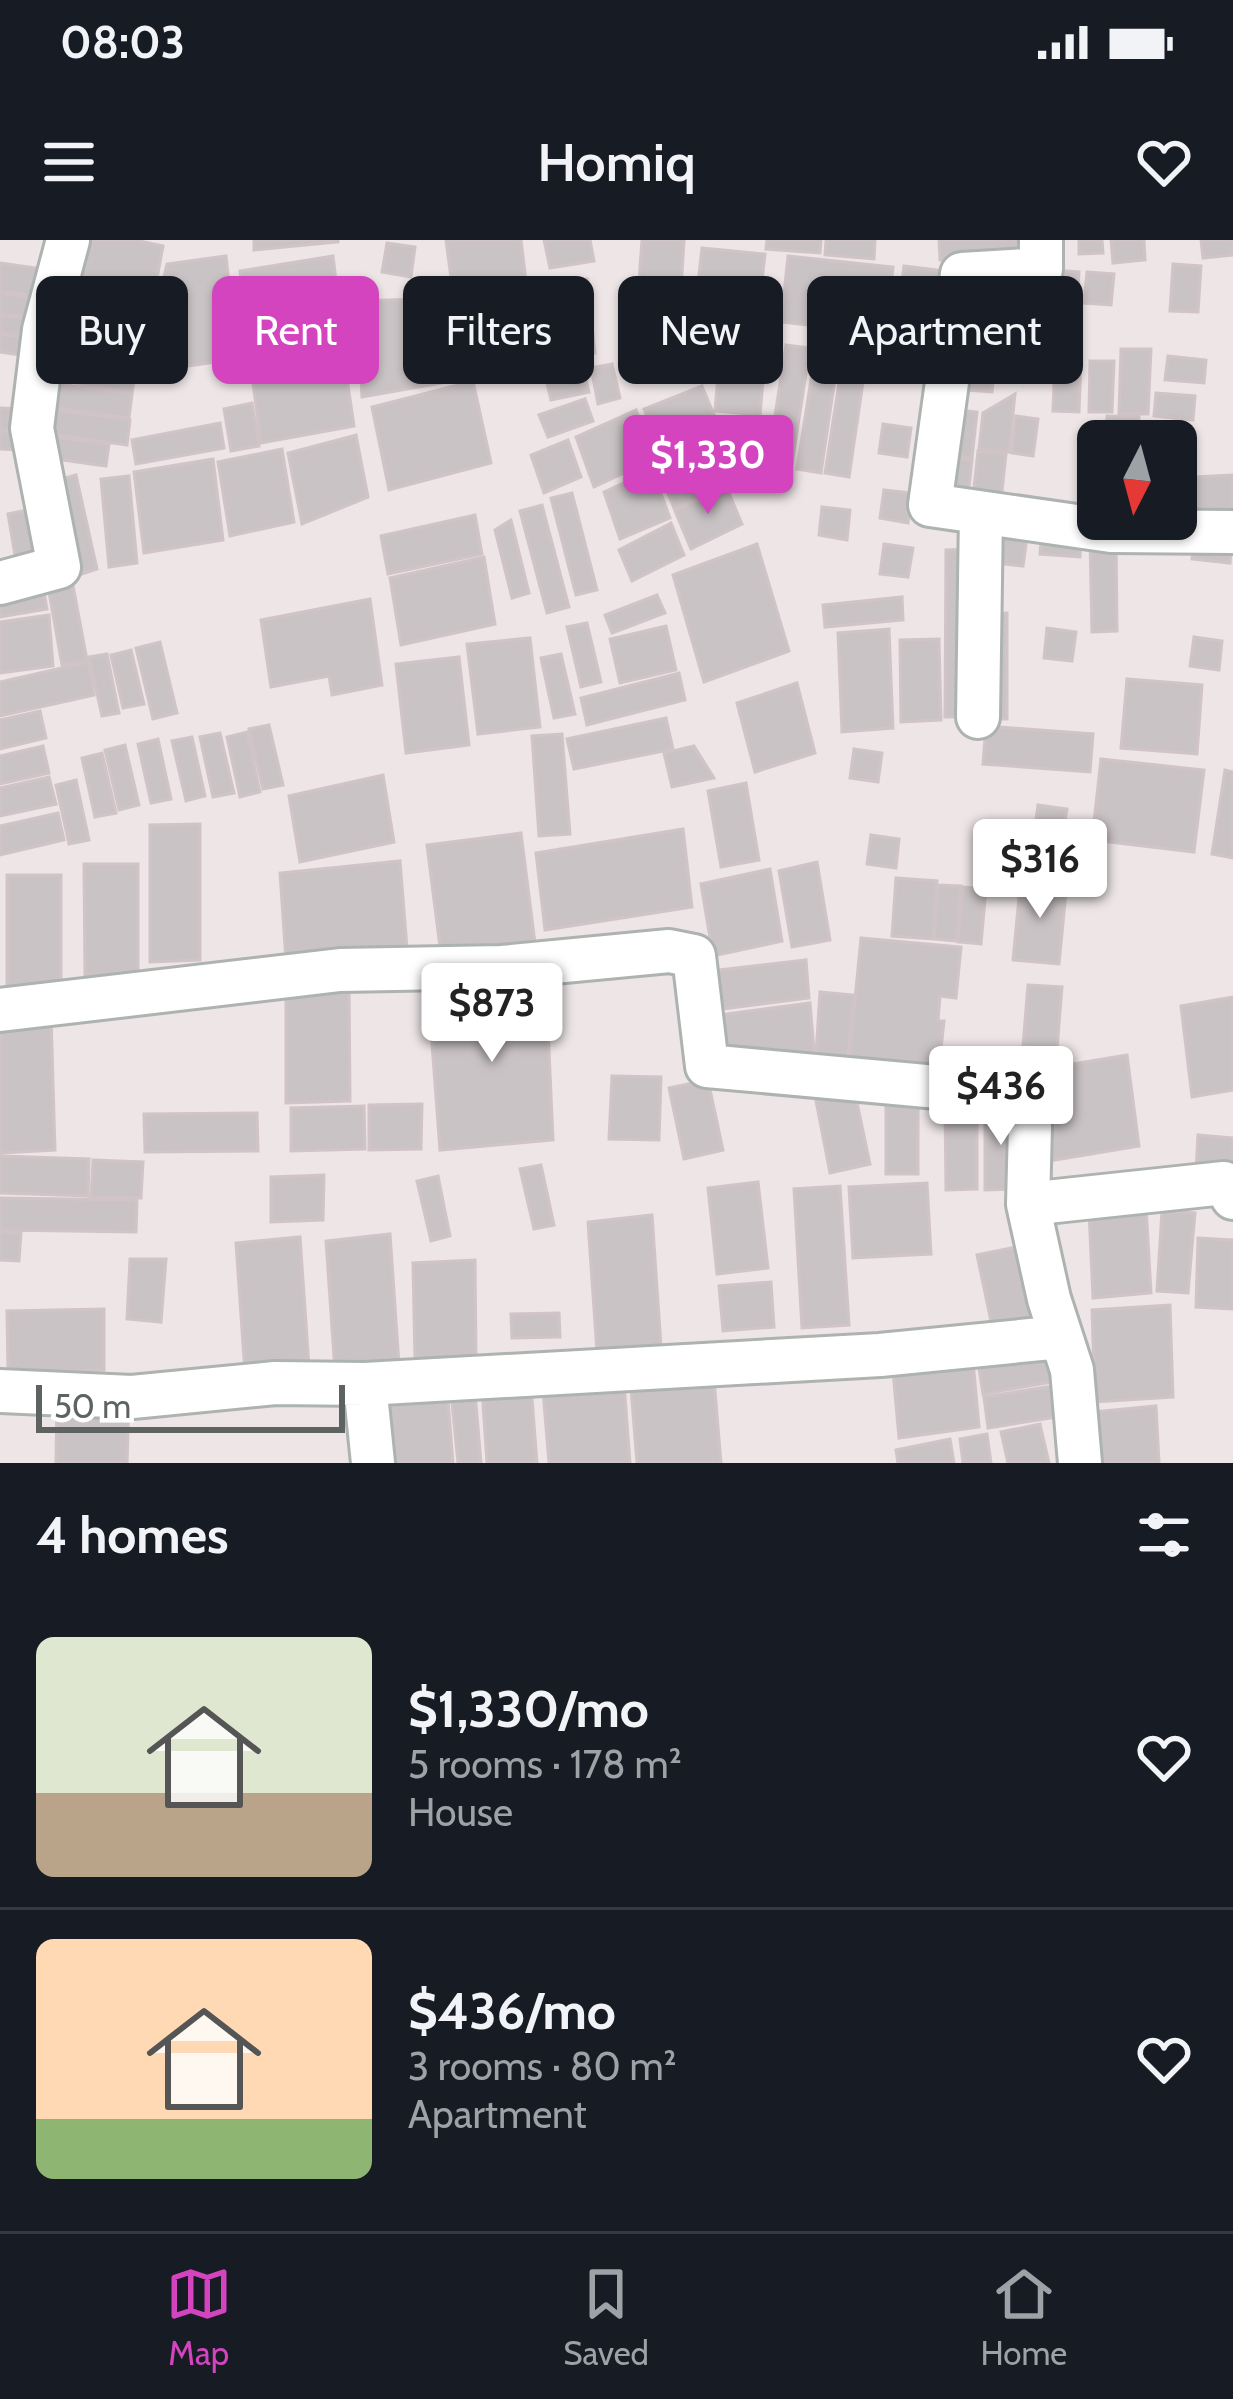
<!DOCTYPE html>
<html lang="en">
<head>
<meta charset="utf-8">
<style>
	body { margin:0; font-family:Cabin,sans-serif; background:#242831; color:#f1f3f6; height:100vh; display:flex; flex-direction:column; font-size:45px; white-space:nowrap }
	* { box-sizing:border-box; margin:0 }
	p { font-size:39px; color:#9ea1a6 }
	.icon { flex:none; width:66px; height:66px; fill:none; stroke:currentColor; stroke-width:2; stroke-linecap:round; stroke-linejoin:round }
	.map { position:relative; height:1223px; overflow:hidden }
	.side { display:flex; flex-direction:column; background:#171b24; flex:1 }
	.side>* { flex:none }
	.hud { position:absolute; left:36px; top:36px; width:1161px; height:108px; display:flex; gap:24px }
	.needle { width:78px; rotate:186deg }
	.buttons { position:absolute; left:1077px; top:180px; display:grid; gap:24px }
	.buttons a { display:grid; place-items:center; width:120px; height:120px; border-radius:18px; background:#171b24; box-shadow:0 3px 9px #0004; font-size:60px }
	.scale { position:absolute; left:36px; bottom:30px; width:309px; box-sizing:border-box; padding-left:12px; border:6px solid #5c6361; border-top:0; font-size:33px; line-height:42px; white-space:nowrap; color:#5c6361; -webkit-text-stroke:9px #fff; paint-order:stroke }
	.price { position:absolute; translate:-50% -102px; padding:0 27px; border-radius:12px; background:#fff; color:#222; font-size:39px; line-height:78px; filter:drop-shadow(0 3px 6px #0008) }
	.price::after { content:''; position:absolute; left:50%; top:72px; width:36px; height:27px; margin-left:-18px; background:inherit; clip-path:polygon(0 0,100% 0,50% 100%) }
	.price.current { background:#d344be; color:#fff }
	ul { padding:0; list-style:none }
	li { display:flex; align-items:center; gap:36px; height:300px; padding:0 36px }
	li+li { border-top:3px solid #363941 }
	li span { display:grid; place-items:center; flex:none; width:336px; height:240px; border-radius:18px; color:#555 }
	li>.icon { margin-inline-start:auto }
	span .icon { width:144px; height:144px; fill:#fffc; stroke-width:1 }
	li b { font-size:51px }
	h2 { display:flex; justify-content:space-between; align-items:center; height:144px; padding:0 36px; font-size:51px }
	.chip { padding:0 42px; border-radius:18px; background:#171b24; box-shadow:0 3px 9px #0004; font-size:42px; line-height:108px }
	.chip.current { background:#d344be; color:#fff }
	.status { display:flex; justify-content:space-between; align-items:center; height:84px; padding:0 60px; background:#171b24; direction:ltr }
	.status svg { height:33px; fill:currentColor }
	header { display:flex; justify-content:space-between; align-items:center; height:156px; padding:0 36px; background:#171b24; font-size:54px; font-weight:600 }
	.dock { display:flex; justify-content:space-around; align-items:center; height:168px; border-top:3px solid #363941; background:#171b24; font-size:33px; color:#9ea1a6 }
	.dock a { display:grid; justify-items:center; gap:6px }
	.dock .current { color:#d344be }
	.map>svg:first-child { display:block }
	.building { fill:#cac3c5; stroke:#d1c4c7; stroke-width:3 }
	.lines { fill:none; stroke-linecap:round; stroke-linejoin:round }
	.minor-casing { stroke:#adb3b1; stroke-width:48 }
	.minor { stroke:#fff; stroke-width:42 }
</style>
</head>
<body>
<div class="status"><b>08:03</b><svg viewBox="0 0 49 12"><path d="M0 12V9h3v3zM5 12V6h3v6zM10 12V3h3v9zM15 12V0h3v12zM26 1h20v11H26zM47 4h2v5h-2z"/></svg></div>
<header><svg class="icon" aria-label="menu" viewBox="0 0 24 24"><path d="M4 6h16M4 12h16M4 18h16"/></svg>Homiq<svg class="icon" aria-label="heart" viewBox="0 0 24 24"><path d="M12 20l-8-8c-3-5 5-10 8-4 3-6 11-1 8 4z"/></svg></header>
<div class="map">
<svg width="1233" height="1223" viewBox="0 0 1233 1223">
	<rect width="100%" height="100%" fill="#ede5e6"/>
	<!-- building -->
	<path class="building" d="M80,0h55l28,6 -14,76 -82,-17z
		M254,0h84v2l-84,8z
		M446,0h75l5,41 -73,12z
		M544,0h46l4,21 -44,7z
		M642,0h42l-6,99 -43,-3z
		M767,0h54l-1,13 -54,-4z
		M826,0h49l-1,19 -49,-4z
		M939,0h94v18l-93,2z
		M1079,0h23l1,13 -24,1z
		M1111,0h33l1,20 -32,3z
		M1201,0h32v15l-30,3z
		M387,3l28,4 -4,30 -29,-5z
		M702,8l63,6 -6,54 -63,-7z
		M226,16l11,103 -97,14 27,-109z
		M333,16l10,83 -93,15 -10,-83z
		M788,16l105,11 -7,67 -105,-12z
		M0,23l50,7 -4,27 -46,-6z
		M1173,24l28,2 -3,46 -28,-1z
		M904,26l50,6 -13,98 -50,-7z
		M1053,30l26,2 -5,79 -25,-1z
		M1087,32l27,2 -3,31 -27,-2z
		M587,39l8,74 -24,3 -8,-74z
		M558,42l7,79 -24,3 -7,-79z
		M0,53l42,7 -2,19 -40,-6z
		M482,57l10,77 -130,23 -5,-96z
		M532,60l5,67 -24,3 -5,-67z
		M70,69l77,15 -3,19 -77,-14z
		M687,69l85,7 -2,23 -85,-6z
		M0,75l39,5 -3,18 -36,-6z
		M50,91l91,16 -4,22 -91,-17z
		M0,94l36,5 -2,18 -34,-5z
		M957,95l38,3 -2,23 -38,-2z
		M692,97l85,7 -2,23 -84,-7z
		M684,101l8,35 -22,5 -8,-35z
		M342,104l12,82 -93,17 -11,-82z
		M786,105l24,3 -19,122 -24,-3z
		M816,108l23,3 -18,122 -24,-4z
		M1121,109h30l-3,65h-29z
		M844,111l23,4 -18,122 -24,-4z
		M1168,116l38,4 -2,23 -39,-3z
		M48,117l87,16 -3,20 -88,-16z
		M1055,120h26l-2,52 -26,-1z
		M1090,121h24l-2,51h-23z
		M612,124l8,34 -22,6 -7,-36z
		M719,124l45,4 -4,47 -45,-4z
		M955,126l39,3 -2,23 -38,-3z
		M583,127l6,25 -38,8 -6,-25z
		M473,141l18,82 -102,27 -17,-83z
		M44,142l88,12 -3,24 -88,-12z
		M702,146l15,36 -56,29 -17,-42z
		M1156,153l39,3 -2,24 -39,-4z
		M1015,154l-6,58 -30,-3 4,-36z
		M585,159l8,22 -45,16 -9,-22z
		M252,163l7,43 -28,5 -7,-42z
		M0,168l26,1 -2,21 -24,-1z
		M42,168l88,12 -3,25 -88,-13z
		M949,169l28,3 -5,46 -28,-3z
		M636,170l18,49 -60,28 -18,-50z
		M1016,176l22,3 -5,37 -21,-3z
		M1107,176l32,1 -1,24h-33z
		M220,183l4,25 -88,16 -4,-24z
		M883,184l28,4 -4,29 -28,-4z
		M0,191l18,1 -1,18 -17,-1z
		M1148,193l39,3 -2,24 -9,-1v-18h-29z
		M356,195l12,62 -66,27 -14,-71z
		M709,195l19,47 -54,26 -19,-47z
		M51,197l58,7 -3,22 -58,-8z
		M568,200l13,37 -37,16 -13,-38z
		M282,209l12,73 -64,14 -12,-74z
		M978,211l28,3 -5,46 -28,-3z
		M943,217l29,3 -4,36 -29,-3z
		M213,219l10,81 -79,13 -10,-81z
		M652,230l18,48 -50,21 -16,-47z
		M76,235l21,94 -24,8 -21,-95z
		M1233,235v42l-37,2 -1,-42z
		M129,236l8,87 -28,4 -8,-88z
		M1192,238l2,41h-18v-40z
		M726,246l16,38 -51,25 -16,-38z
		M884,250l28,3 -4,30 -28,-5z
		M572,253l25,97 -21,5 -25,-97z
		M542,265l27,102 -22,6 -27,-102z
		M822,267l28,3 -3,30 -28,-5z
		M32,269l8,54 -23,4 -9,-53z
		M475,275l7,39 -94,20 -7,-38z
		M511,280l18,73 -17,5 -17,-68z
		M671,283l13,32 -52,26 -13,-31z
		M1042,290l39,4 -1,23 -40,-3z
		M999,293l28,4 -4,29 -29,-3z
		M1194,296l38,3 -2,24 -38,-4z
		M1090,298h26l1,93 -25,1z
		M757,304l32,107 -85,31 -31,-107z
		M884,304l29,4 -5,29 -28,-3z
		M972,309l-1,168h-26l1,-167z
		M484,317l11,67 -94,21 -11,-67z
		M71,335l16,85 -25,5 -15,-84z
		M43,346l4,23 -47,8v-23z
		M657,355l8,18 -53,20 -7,-18z
		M902,357l1,23 -78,7 -2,-22z
		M370,359l12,86 -50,10 -3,-19 -58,11 -10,-67z
		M1007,373v106h-21l-1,-105z
		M49,375l4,51 -53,7v-51z
		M587,383l14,59 -20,5 -14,-60z
		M666,386l10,44 -56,13 -10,-44z
		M1047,388l29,4 -4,29 -28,-3z
		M889,389l4,99 -51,4 -4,-99z
		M1194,397l28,4 -3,29 -29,-4z
		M530,398l10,89 -62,7 -11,-90z
		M939,399l2,81 -40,2 -1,-82z
		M160,402l17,71 -24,6 -17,-71z
		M131,410l13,54 -21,4 -12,-53z
		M107,414l12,59 -17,3 -13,-59z
		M561,414l14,60 -21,4 -13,-60z
		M459,417l10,88 -63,8 -10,-89z
		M88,422l6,33 -94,21v-34z
		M679,433l6,27 -98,25 -6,-27z
		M1127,439l75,6 -5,69 -76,-6z
		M797,443l18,70 -60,19 -18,-69z
		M40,471l6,27 -46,11v-29z
		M666,478l7,31 -99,20 -7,-30z
		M269,485l14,60 -20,4 -14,-60z
		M986,486l107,8 -3,38 -107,-8z
		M247,492l13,60 -20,5 -13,-60z
		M220,493l14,60 -21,4 -13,-60z
		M562,494l8,100 -31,2 -7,-100z
		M192,497l13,59 -19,5 -14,-60z
		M158,499l13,60 -20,4 -13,-59z
		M125,505l14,60 -20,5 -14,-60z
		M43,506l6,27 -49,11v-28z
		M694,506l20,32 -42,9 -8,-34z
		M854,509l28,4 -4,29 -28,-4z
		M102,513l14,60 -21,4 -13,-59z
		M1101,519l103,11 -10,82 -102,-12z
		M1225,530l8,2v86l-21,-4z
		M383,535l11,67 -94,20 -11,-66z
		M49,537l7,27 -56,12v-28z
		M76,540l13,60 -20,4 -13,-59z
		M746,543l13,77 -38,7 -13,-76z
		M1038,565l29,4 -5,29 -28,-4z
		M58,573l6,27 -64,15v-29z
		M200,584v136l-50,2v-137z
		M683,589l9,78 -147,23 -9,-77z
		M521,593l14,110 -94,12 -14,-110z
		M871,595l28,4 -3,29 -29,-4z
		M400,621l7,87 -121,13 -6,-88z
		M817,622l13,78 -38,7 -13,-76z
		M84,624h54v113l-53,-2z
		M770,629l12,72 -69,15 -12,-72z
		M7,635h54v112l-54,-1z
		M1021,637l46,5 -8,82 -46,-4z
		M896,638l41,3 -4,58 -41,-3z
		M938,645l23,1 -4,55 -23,-2z
		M963,647l23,2 -5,55 -23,-2z
		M861,698l100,9 -5,51 -16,-2 -2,25h6l-5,47 -90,-8z
		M806,720l3,38 -95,12 -4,-39z
		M349,742l1,119 -64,2v-120z
		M546,743l7,157 -113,10 -12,-159z
		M1028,745l34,2 -5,62 -34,-3z
		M820,752l34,3 -6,62 -32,-3z
		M1233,757v93l-41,7 -11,-91z
		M810,763l5,60 -100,-12 -3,-35z
		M51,776l4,134 -55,3v-134z
		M1127,815l12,91 -96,16 -12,-91z
		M612,836l49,1 -2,63 -50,-1z
		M708,840l15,70 -39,9 -15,-71z
		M855,853l15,71 -40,9 -14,-72z
		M886,856h32v78h-32z
		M422,864l-1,45 -52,1v-45z
		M364,866l1,43 -74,2v-43z
		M977,867v82l-31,1 -1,-82z
		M985,867h32l-1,82 -31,1z
		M257,873l1,38 -113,1 -1,-38z
		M1198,895l35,3v36l-37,-3z
		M0,916l89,3 -1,37 -88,-3z
		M93,920l50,2 -2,36 -50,-1z
		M541,925l13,60 -20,4 -14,-60z
		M324,935l-1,45 -52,2v-45z
		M438,936l12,60 -19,5 -14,-60z
		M758,942l10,86 -51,6 -9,-86z
		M927,943l4,71 -78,4 -4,-71z
		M840,946l9,139 -47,3 -8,-139z
		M0,958l137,2 -1,32 -136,-2z
		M1146,966l5,87 -58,5 -4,-87z
		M1162,971l33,2 -7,80 -31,-2z
		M652,975l9,131 -64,6 -9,-130z
		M0,992l21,1 -2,28 -19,-1z
		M390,994l9,130 -64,7 -9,-130z
		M300,997l9,130 -64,6 -9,-130z
		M1198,998l35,2v69l-37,-2z
		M1016,1007l16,71 -40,8 -15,-71z
		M130,1019h36l-5,63 -34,-3z
		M475,1020l1,99 -61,2 -2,-98z
		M771,1042l3,45 -51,4 -4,-45z
		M1170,1065l3,92 -78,5 -3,-92z
		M104,1069v61l-96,3 -1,-62z
		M559,1073l1,24 -48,1 -1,-24z
		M1054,1110l4,31 -75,13 -5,-32z
		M973,1121l6,66 -80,11 -6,-67z
		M714,1139l7,84h-84l-6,-75z
		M624,1143l6,80h-81l-6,-72z
		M531,1145l6,78h-50l-5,-74z
		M1059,1145l4,31 -75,12 -4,-31z
		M475,1152l6,71h-23l-7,-70z
		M57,1159l72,1 -2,63h-71z
		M448,1160l5,63h-65l-4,-57z
		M1156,1166l3,57h-64l-3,-51z
		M1040,1184l9,39h-41l-7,-31z
		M987,1194l4,29h-28l-3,-24z
		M950,1199l4,24h-56l-2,-13z"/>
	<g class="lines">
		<defs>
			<path id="minor" d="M1041,0v29l-79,5 -32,231 181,26 122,1
				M0,343l59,-16 -27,-139 12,-98 24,-90
				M978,477l3,-204
				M0,770l340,-40 162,-3 167,-16 25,5 13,110 317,29 6,31 -2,78 21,95 23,71 8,93
				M1028,964l196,-21 9,15
				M365,1144l8,79
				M0,1151l132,6 143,-14 90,1 515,-29 181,-18"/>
		</defs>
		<!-- minor casing -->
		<use href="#minor" class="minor-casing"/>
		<!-- minor -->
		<use href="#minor" class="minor"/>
	</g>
</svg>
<div class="buttons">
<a><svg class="needle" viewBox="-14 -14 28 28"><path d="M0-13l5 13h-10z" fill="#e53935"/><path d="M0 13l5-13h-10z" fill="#9ea1a6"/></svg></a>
</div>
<div class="scale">50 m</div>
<b class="price current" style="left:708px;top:277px">$1,330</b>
<b class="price" style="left:1040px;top:681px">$316</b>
<b class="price" style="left:492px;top:825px">$873</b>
<b class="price" style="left:1001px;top:908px">$436</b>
<div class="hud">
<a class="chip">Buy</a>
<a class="chip current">Rent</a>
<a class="chip">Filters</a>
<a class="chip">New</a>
<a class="chip">Apartment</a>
</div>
</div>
<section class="side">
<h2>4 homes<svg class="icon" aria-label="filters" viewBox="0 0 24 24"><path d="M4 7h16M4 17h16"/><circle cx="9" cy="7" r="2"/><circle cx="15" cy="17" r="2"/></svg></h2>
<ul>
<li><span style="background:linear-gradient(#dfe7d0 65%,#b9a48a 0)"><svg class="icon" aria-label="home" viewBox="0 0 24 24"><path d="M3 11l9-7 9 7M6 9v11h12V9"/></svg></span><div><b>$1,330/mo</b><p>5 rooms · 178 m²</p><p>House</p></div><svg class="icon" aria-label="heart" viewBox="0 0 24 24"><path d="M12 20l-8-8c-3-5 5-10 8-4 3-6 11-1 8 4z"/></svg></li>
<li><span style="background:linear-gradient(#ffd9b3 75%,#8fb573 0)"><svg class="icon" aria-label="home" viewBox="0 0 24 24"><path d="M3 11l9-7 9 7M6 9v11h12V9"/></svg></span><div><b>$436/mo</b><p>3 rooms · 80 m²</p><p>Apartment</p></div><svg class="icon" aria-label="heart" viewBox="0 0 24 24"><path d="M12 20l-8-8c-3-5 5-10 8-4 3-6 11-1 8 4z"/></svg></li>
</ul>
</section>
<nav class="dock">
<a class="current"><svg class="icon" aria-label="map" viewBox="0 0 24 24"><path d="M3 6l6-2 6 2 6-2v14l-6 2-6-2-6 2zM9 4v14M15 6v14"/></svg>Map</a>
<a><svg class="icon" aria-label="saved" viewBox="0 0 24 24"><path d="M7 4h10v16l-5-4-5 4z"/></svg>Saved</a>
<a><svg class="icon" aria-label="home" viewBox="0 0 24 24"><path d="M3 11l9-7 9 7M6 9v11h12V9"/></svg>Home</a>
</nav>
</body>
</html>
